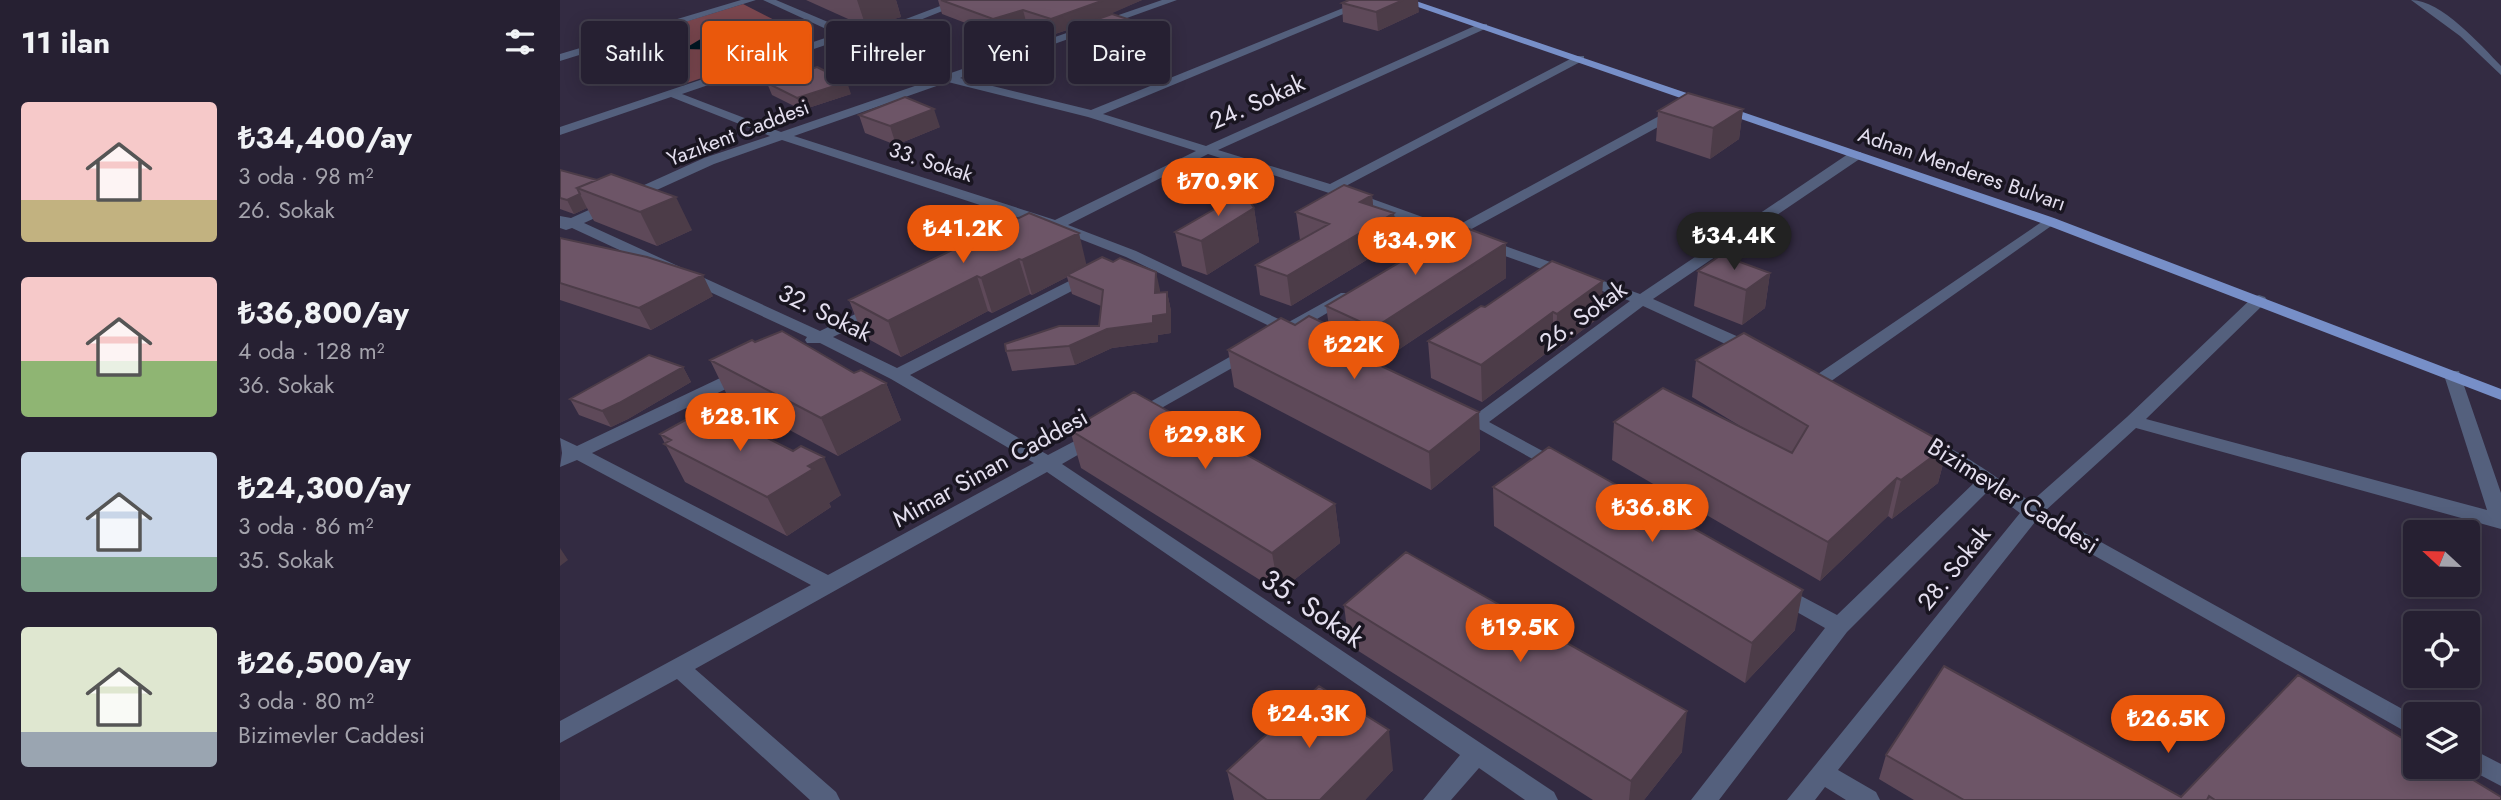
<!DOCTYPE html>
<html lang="tr">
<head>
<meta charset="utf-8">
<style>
	body { margin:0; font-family:Jost,sans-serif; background:#2e283a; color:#f1f3f6; height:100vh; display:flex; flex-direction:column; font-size:26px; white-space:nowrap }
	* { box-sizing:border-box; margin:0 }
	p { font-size:23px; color:#a4a3ac }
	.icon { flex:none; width:38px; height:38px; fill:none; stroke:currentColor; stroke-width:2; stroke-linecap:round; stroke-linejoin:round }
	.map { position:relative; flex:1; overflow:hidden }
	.sheet { display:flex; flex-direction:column; background:#262032; width:560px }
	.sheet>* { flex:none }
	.banner { position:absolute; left:21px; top:21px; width:665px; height:63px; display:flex; gap:14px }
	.needle { width:46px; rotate:292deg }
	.controls { position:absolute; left:1843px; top:520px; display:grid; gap:14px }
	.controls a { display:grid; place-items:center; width:77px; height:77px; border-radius:7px; background:#262032; box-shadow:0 4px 18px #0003,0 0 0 2px #423e4d; font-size:35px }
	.price { position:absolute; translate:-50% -60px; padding:0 16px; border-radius:24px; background:#ea580c; color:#fff; font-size:23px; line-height:46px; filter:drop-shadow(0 2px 4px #0008) }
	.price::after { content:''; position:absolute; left:50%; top:42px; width:21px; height:16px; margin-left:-10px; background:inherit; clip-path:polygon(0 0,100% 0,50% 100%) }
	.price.selected { background:#222; color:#fff }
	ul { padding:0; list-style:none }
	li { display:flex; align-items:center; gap:21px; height:175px; padding:0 21px }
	li span { display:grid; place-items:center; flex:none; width:196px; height:140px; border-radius:7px; color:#555 }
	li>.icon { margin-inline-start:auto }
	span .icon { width:84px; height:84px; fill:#fffc; stroke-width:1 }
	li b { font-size:30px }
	h2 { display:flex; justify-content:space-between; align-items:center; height:84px; padding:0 21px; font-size:30px }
	.chip { padding:0 24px; border-radius:7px; background:#262032; box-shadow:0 4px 18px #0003,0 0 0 2px #423e4d; font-size:24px; line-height:63px }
	.chip.selected { background:#ea580c; color:#fff }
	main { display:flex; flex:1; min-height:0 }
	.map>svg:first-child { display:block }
	.green { fill:#7a474f }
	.water { fill:#001723 }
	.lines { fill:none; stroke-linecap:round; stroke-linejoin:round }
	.minor { fill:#54607d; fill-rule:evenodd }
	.major { fill:#778fc8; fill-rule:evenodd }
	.wall { fill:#5e4959 }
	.shaded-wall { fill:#4c3c48 }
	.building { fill:#6d5567; stroke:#4c3c48; stroke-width:2 }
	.labels { text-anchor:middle; stroke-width:7; stroke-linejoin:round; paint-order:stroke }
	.far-street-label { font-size:21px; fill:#e4dfef; stroke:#191520 }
	.street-label { font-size:24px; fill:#e4dfef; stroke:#191520 }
	.near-street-label { font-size:28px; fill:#e4dfef; stroke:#191520 }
</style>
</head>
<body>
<main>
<section class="sheet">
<h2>11 ilan<svg class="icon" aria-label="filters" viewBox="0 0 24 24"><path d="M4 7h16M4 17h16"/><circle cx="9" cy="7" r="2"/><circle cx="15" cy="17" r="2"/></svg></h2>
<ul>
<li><span style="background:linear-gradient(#f6c9c9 70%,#c2b280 0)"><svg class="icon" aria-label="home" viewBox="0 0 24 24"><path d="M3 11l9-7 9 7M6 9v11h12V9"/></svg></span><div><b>₺34,400/ay</b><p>3 oda · 98 m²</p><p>26. Sokak</p></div></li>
<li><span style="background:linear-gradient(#f6c9c9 60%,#8fb573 0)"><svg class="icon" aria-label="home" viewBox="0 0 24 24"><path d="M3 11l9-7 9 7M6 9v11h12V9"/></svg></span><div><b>₺36,800/ay</b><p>4 oda · 128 m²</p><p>36. Sokak</p></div></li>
<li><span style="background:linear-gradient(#c9d6e8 75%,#7fa58c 0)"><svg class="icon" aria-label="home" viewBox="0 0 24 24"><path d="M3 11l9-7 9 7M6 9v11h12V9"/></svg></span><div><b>₺24,300/ay</b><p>3 oda · 86 m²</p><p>35. Sokak</p></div></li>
<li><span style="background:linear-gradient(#dfe7d0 75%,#9aa5b1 0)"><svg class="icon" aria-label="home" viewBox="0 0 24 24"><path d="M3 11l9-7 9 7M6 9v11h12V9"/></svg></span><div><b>₺26,500/ay</b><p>3 oda · 80 m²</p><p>Bizimevler Caddesi</p></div></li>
</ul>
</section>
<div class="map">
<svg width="1941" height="800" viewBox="0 0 1941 800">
	<rect width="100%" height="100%" fill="#332b42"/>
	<!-- green -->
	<path class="green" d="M183,4l71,36 -133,45 -52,-16 -22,-17 51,-17 -6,-3z"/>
	<!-- water -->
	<path class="water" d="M144,37l45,1 -19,12 -46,-1z"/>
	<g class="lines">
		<!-- minor -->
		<path class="minor" d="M181,0h15l-196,61v-7z
			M203,0h13l85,36 95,-36h14l-100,40 78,34 214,-74h15l-217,78 131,32 272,-110h14l-274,114 103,32 273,-122h8v4l-269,122 112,34 246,-128h8v4l-242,128 111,40 219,-119h8v6l-214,117 174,62 211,-142h10v6l-208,141 106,47 2,4 -2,4h-12l-104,-48 -154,116 74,40 2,4 -2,4 -7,2 -104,-58 9,-5 14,6 155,-114 -175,-63 -11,1 -1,-5 -117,-42 -118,-38 -140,71 68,26 151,72 54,-30h10l3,3 -3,3 -51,30 2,3 -2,3h-12l-162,-78 -69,-27 -12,1 -1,-5 -262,-86 -68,24 -130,59 236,108 50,-24h12l2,3 -2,3 -49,24 64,31 188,-95h10l3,3 -3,3 -185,96 138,80 42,-22h12l3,4 -3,4 -40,23 492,328 4,8h-33l-46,-32 -28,32h-28l37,-45 -413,-283 -352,197 141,123 4,8h-30l-133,-121 -117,64v-22l251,-136 -234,-125 -17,7 2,-14 -2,-15 17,8 160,-76h12l3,4 -3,4 -157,75 236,122 206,-112 -143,-84 -71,-36h-13l-2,-3 2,-3 -235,-109 -6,2 -6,-2v-12l11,2 133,-60 66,-22 -99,-39 -111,38v-8l277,-93zM286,38l92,40 -157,54 -99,-38zM388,82l140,35 108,34 -141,69 -261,-84z
			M1851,0c30,0 70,45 90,66v9l-41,-39z
			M1489,217l7,4 -2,3 -227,160h-12l-3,-4 3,-4z
			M1699,295l6,2 2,3 -2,3 -119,116 341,91 -43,-135 3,-4h12l42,122v36l-365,-101 -91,83 370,205v21l-380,-215 -197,248 38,22 4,8h-34l-21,-13 -10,13h-28l233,-287 -31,-23 -142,142 -128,168h-28l134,-172 -51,-29 -4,-5 4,-5 7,-3 7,3 49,26 139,-134 -57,-35 -3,-4 3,-4c19,-5 93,50 112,64l96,-85 126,-120z
			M689,346l8,5 -2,4 -113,64 -6,1 -9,-5z
			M1908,747l33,17v22l-38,-20h5z"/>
		<!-- major -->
		<path class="major" d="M838,0h15l641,218 447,171v11l-457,-176z"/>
	</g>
	<!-- wall -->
	<path class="wall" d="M246,0h90l5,17 -35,10z
		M378,0h204l-45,19 45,15 -39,15 -30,-9 -3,-11 -15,5 -28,-9 -30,10 -55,-21z
		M782,3l77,9 -41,19 -35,-9z
		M207,83l84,11 -49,16 -30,-15z
		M1183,109l-4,30 -29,20 -54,-18 2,-30z
		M299,115l81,12 -44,18 -31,-12z
		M0,170l132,60 -35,16 -63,-25 -7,-13 -13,6 -14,-5z
		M812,195l1,11 21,7 2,29 -105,64 -31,-11 -4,-30 44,-25 -4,-28z
		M694,208l5,34 -52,33 -25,-9 -7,-34z
		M469,213l58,52 73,25v3l7,-1 4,19v22l-13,2v7l-46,6 -37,17 -63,6 -6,-20 93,-25 2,-20 -29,-12 -5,-17 -35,18 -2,-1 -38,19 -4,-2 -87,46 -38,-21 -14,-36z
		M0,238l153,58 -62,34 -91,-30z
		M946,243v35l-129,86 102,48 1,38 -49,40 -197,-103 -6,-37 101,-24 -3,-20z
		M1138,271l72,2 -5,35 -23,17 -48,-19z
		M925,307l116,9 -45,34 -3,-2 -71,54 -51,-24 -3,-37z
		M150,360l144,13 32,10 15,37 -63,36 -110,-59z
		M1136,360l252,85 -10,38 -46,36 -4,-3 -68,65 -208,-121 2,-38 136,10 -58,-35z
		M123,367l8,15 -63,37 -17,8 -32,-12 -9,-16z
		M133,420l148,75 -12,8 2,4 -44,29 -102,-54 -25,-48z
		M510,430l265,74 5,39 -61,49 -198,-124z
		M933,487l302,143 -50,53 -251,-157z
		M784,605l338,147 -38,48h-51l-244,-155z
		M1738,675l203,125h-587l-35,-21 7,-24 295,42z
		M833,770l-28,30h-131l-7,-29z"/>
	<!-- shaded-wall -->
	<path class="shaded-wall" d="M297,0h39l5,17 -35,10z
		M544,0h38l-45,20 -42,14 -4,-15z
		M843,0h15l1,12 -41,19 -2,-19z
		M463,10l4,15 -30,10 -4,-16z
		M580,23l2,11 -39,15 -2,-12z
		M287,82l4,12 -49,16 -5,-12z
		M374,109l6,18 -44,18 -6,-19z
		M1183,109l-4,30 -29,20 3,-31z
		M20,194l7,14 -13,6 -7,-14z
		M812,195l3,28 -15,-21z
		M116,197l16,33 -35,16 -17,-34z
		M694,208l5,34 -52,33 -6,-34z
		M834,213l2,29 -105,64 -4,-30z
		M519,233l8,34 -20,8v2l-35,18 -10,-35z
		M946,243v35l-129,86 -3,-36z
		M459,259l11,35 -38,19 -11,-35z
		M596,272l4,18 -1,22 -4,-19z
		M1210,273l-5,35 -23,17 4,-35z
		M143,275l10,21 -62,34 -12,-22z
		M417,276l11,35 -87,46 -13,-36z
		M1043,281l-2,35 -45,34 1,-36z
		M607,292l4,19v22l-13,2v7l-46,6 -37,17 -6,-19 38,-17 46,-13z
		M993,312v36l-71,54 -1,-37z
		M797,339l3,36 -17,-27z
		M123,367l8,15 -63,37 -17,8 -9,-16z
		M326,383l15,37 -63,36 -17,-38z
		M919,412l1,38 -49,40 -2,-38z
		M1388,445l-10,38 -46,36 9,-39z
		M264,457l17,38 -12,8 2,4 -44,29 -20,-39 41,-31z
		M1337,478l-9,38 -68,65 8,-39z
		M775,504l5,39 -61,49 -7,-39z
		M0,548l8,12 -8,6z
		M1243,590l-8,40 -50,53 7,-40z
		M1127,711l-5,41 -38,48h-15l2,-19z
		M829,730l4,40 -28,30h-45z"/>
	<!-- building -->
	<path class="building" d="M381,0h163l-53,19 -28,-9 -30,9z
		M789,0h54l-27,12 -34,-9z
		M552,14l28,9 -39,14 -31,-8z
		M257,67l30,15 -50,16 -30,-15z
		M1128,93l55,16 -30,19 -55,-17z
		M345,97l29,12 -44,17 -31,-11z
		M0,170l37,10 -20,8 3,6 -13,6 -7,-2z
		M51,174l65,23 -36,15 -63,-24z
		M784,185l28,10 -12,7 34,11 -107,63 -31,-11 73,-41 -33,-12z
		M684,192l10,16 -53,33 -26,-9z
		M469,213l50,20 -57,27 -3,-1 -38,19 -4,-2 -89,45 -39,-21z
		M901,226l45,17 -132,85 -48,-22z
		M0,238l87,19 56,18 -64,33 -79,-25z
		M1161,255l49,18 -24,17 -48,-19z
		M542,257l11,5 7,-4 36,14 -1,21 12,-1v22l-14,2v7l-46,6 -38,17 -63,5 -1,-7 54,-18h40l4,-36 -36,-15z
		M992,261l51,20 -46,33 -4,-2 -72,53 -53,-24 53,-35 4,1z
		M749,316l48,23 -14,9 136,64 -50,40 -201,-102 53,-32 14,7z
		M222,331l72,42 7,-3 25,13 -65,35 -111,-58 42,-20 3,2z
		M1184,333l204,112 -47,35 -4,-2 -69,64 -214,-120 49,-34 129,65 16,-27 -112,-66z
		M89,355l34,12 -64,36 -17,8 -32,-12z
		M574,392l201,112 -63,49 -202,-123z
		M154,411l79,40 8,-5 23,11 -16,9 5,3 -46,28 -103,-53 7,-4 -11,-6 29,-16 4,2z
		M989,447l254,143 -51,53 -259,-156z
		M846,552l281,159 -56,70 -287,-176z
		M1384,666l237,131 117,-122 117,71v20h35l51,31v3h-286l-6,-4 -2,4h-243l-78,-45z
		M759,686l70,44 -69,70h-53l-40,-29z"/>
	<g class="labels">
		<!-- far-street labels -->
		<g class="far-street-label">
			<text transform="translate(178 133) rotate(-21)" y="7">Yazıkent Caddesi</text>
			<text transform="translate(371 162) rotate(18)" y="7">33. Sokak</text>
			<text transform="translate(1402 169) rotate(19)" y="7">Adnan Menderes Bulvarı</text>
		</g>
		<!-- street labels -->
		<g class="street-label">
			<text transform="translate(697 102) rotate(-24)" y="8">24. Sokak</text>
			<text transform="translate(265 313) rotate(26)" y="8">32. Sokak</text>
			<text transform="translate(1023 316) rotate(-36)" y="8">26. Sokak</text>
			<text transform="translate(430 468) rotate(-29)" y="8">Mimar Sinan Caddesi</text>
			<text transform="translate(1453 496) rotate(32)" y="8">Bizimevler Caddesi</text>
			<text transform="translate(1394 568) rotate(-51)" y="8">28. Sokak</text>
		</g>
		<!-- near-street labels -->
		<g class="near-street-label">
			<text transform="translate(753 608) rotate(34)" y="10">35. Sokak</text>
		</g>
	</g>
</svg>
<div class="controls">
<a><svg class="needle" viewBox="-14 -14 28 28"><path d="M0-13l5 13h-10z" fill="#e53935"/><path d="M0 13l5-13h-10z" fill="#a4a3ac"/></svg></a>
<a><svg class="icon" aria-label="locate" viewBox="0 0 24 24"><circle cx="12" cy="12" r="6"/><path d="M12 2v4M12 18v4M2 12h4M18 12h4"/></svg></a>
<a><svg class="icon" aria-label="layers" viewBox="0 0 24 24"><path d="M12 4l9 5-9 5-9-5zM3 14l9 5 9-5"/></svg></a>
</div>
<b class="price" style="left:658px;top:218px">₺70.9K</b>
<b class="price" style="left:403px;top:265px">₺41.2K</b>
<b class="price selected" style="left:1174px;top:272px">₺34.4K</b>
<b class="price" style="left:855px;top:277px">₺34.9K</b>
<b class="price" style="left:794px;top:381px">₺22K</b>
<b class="price" style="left:180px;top:453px">₺28.1K</b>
<b class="price" style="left:645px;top:471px">₺29.8K</b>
<b class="price" style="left:1092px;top:544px">₺36.8K</b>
<b class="price" style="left:960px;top:664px">₺19.5K</b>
<b class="price" style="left:749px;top:750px">₺24.3K</b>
<b class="price" style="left:1608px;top:755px">₺26.5K</b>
<div class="banner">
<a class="chip">Satılık</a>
<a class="chip selected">Kiralık</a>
<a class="chip">Filtreler</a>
<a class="chip">Yeni</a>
<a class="chip">Daire</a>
</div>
</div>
</main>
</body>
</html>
